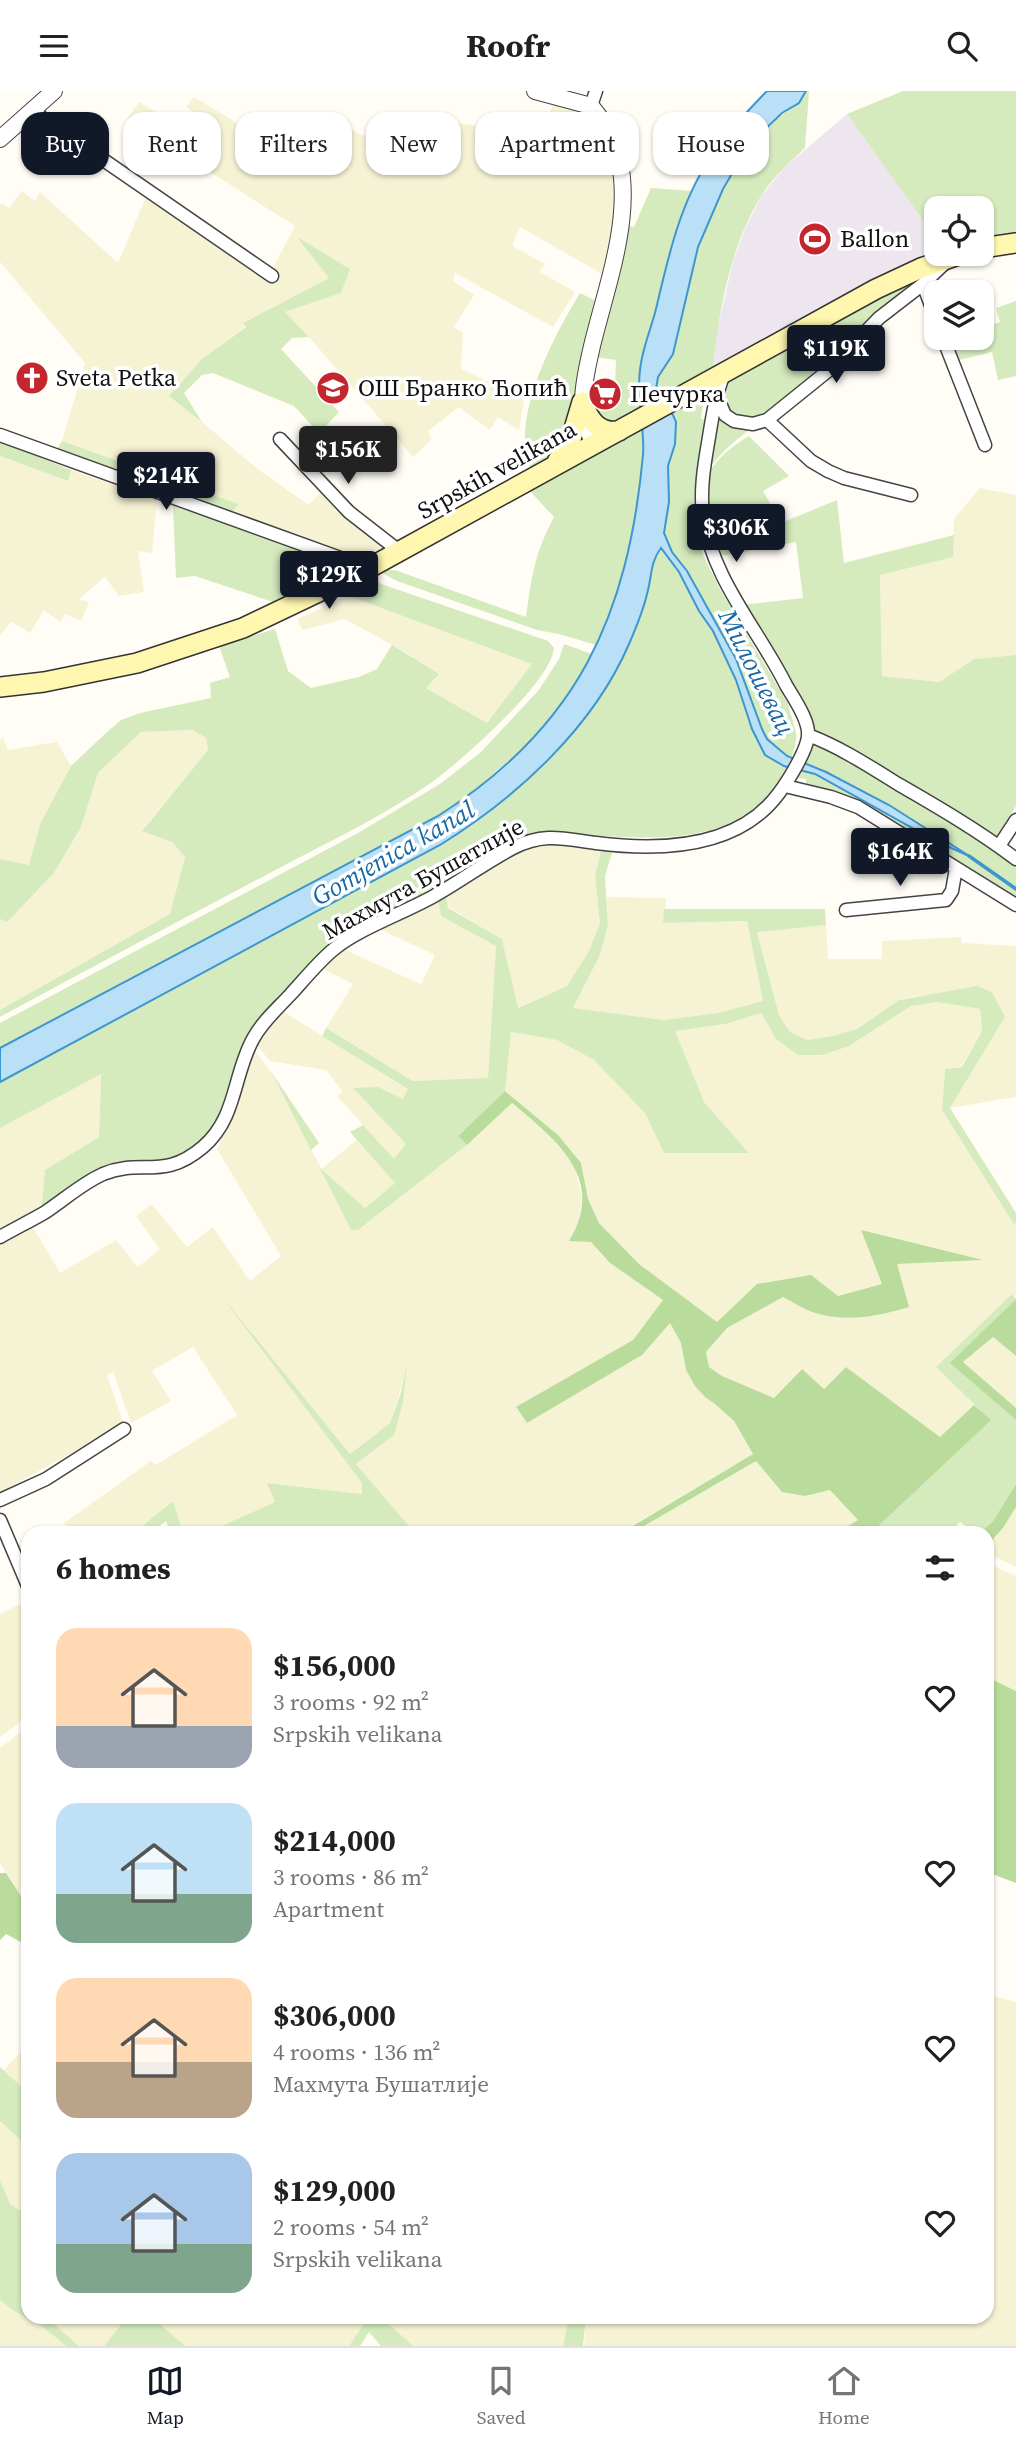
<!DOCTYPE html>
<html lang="en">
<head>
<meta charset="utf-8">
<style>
	body { margin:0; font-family:"Source Serif 4",serif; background:#f6f6f6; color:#202124; height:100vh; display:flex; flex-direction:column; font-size:26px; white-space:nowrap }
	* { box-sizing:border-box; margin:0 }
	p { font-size:23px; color:#757577 }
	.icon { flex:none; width:38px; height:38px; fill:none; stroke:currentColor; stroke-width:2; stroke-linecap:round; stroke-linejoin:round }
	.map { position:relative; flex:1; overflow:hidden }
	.details { position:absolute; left:21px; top:1435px; width:973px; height:798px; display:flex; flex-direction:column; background:#fff; border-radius:21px; box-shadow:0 2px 5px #0004 }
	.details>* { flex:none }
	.hud { position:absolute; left:21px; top:21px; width:975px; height:63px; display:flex; gap:14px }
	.fabs { position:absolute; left:924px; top:105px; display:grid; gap:14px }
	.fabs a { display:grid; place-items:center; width:70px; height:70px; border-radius:14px; background:#fff; box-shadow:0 2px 5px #0004; font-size:35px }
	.price { position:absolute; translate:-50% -60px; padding:0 16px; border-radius:7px; background:#111827; color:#fff; font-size:23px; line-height:46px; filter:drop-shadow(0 2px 4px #0008) }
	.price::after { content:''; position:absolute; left:50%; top:42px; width:21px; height:16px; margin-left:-10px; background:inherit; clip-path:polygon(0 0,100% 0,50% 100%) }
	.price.current { background:#222; color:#fff }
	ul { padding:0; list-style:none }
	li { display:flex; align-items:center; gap:21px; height:175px; padding:0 35px }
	li span { display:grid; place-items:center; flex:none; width:196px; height:140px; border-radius:21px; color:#555 }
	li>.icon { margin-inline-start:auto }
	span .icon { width:84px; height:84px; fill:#fffc; stroke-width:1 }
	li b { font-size:30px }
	h2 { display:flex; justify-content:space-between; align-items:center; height:84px; padding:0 35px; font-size:30px }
	.chip { padding:0 24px; border-radius:21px; background:#fff; box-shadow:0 2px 5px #0004; font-size:24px; line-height:63px }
	.chip.current { background:#111827; color:#fff }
	header { display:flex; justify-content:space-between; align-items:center; height:91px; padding:0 35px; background:#fff; font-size:32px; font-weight:700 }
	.dock { display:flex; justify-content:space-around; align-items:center; height:98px; border-top:2px solid #e0e0e0; background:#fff; font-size:19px; color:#757577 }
	.dock a { display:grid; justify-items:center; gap:4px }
	.dock .current { color:#111827 }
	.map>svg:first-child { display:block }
	.industrial { fill:#eee6ef }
	.farmland { fill:#f6f3d4 }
	.green { fill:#d5ebbd }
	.forest { fill:#b9dc9c }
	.water { fill:#b9e0f7; stroke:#3f96cf; stroke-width:2 }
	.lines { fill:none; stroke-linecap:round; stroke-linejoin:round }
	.stream { stroke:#3f96cf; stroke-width:3.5 }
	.minor-casing { stroke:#444; stroke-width:15 }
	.tertiary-casing { stroke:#444; stroke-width:18 }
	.secondary-casing { stroke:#333; stroke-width:22 }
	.minor { stroke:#fff; stroke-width:12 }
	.tertiary { stroke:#fff; stroke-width:16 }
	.secondary { stroke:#fff6b0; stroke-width:19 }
	.labels { text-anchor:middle; stroke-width:7; stroke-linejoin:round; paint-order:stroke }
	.poi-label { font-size:24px; fill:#111; stroke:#fff; text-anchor:start }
	.street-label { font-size:24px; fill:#111; stroke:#fff }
	.water-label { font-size:26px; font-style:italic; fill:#1768a6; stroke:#fff }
</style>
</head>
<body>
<header><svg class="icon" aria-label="menu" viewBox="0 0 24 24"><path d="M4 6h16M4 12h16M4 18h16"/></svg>Roofr<svg class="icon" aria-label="search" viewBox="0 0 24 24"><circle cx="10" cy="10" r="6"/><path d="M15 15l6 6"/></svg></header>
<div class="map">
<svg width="1016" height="2255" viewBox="0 0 1016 2255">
	<rect width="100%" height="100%" fill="#fffdf5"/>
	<!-- industrial -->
	<path class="industrial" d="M847,23l89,122v16l-58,25 -165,91 3,-33 17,-73 12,-33 16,-33 24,-29z"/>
	<!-- farmland -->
	<path class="farmland" d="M194,6l117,71 18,-50 41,21 -6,13 15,7 24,-43 78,10 -7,22 58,23 23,-74 27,9 18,21 15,41v53l-13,53 -82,-47 -8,19 33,18 -5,8 35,20 -22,35 -98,-54 -2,8 21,14 -20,32 9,6 -2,36 63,30 -5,31 -21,-13 -8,13 -31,-23 -31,24 4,8 -19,18 -104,-120 -25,-25 57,-19 -41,-55 29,40 -86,45 3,3 -44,33 -32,36 89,75 50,35 11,-13 71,55 -25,14 -134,-47 5,-10 -175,-63 23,-78 -85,-101v-57l2,-2 7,5 13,-17 13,10 5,-9 78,71 33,-78 122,83 22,-42 -168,-107 12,-17 47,28 11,-16 -11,-7z
		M0,365l67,24 4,-10 86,30 -5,53 -14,-2 6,41 -25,4 -14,-19 -26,22 10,3 -8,19 -16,-7 -5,8 -16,-12 -14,23 -19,-11 -11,14z
		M980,397l36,7v160l-42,4 -35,23 -57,-6 -2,-101 73,-19 1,-37z
		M349,505l184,67 -46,61 -62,-37 -13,-31 -67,-37 -43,11 -5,-11z
		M193,639l13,8 2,12 -66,80 30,12 13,15 -15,58 -170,95v-91l7,2 47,-48 27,-46 17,-54 43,-41z
		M3,646l5,13 49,-8 14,24 -31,58 -11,41 -29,-6v-119z
		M559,752l43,3 -7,30 5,47 -11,28 -22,35 -50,22 -15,-69 -54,-32 -2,-11 76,-45 17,-6z
		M607,806l59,1 -2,25 83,-2 16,80 -45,12 -54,7 -91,-12 27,-53 8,-30z
		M438,809l3,16 55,29 -8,134 -75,2 -87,-53 27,-44 -30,-15 20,-20 78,35 14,-29 -56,-26z
		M826,834l2,34h54v-18l79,-4 1,6 54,3v151l-66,11 55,-91 -65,-23 -24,2 -17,4 -42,29 -24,7 -25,4 -18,-8 -11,-17 -22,-84z
		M937,911l43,7 2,22 -21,36 -16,2 -3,41 72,113h2v74l-4,-3 -76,73 38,38 -34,32 -94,-70 -22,22 -23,-20 -27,29 -53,-22 -12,-9 -3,-15 21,-24 56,-31 34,17 61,2 19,-52 83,-4 -119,-29 21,53 -44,12 -81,-12 -40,38 -78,-58 -40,-41 -11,-24 -7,-36 -23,-28 -53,-44 5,-59 47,8 37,20 51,53 19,40 84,-1 -44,-50 -30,-71 52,-7 35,-11 15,26 73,7 62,-40z
		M284,921l124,77 -5,11 -25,-13 28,57 -12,16 -57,-64 6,-4 -17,-22 -56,-9 -14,-17z
		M255,960l17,22 79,157h7l109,-85 44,-42 42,34 22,29 7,32 -4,28 32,37 53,37 -30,40 -117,68 11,15 115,-68 28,-32 11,20 5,27 9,16 10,11 10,7 19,17 19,33 -133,79h-208l-3,-7 -53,-62 38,-29 12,-63 -16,51 -40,31 -112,-138 124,167v11l-94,-11 7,19 -69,31h-23l-11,-32 -39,32h-61l-8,-10 87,-62 5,4 81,-50 -44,-68 -41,24 19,30 -40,22 -18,-51 -6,3 17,50 -124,67v-249l32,-18 28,48 56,-33 22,27 22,-18 -24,-33 16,-12 35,43 26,-20 37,54 31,-25 -64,-107 15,-32z
		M101,982l-2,64 -54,33 -1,37 -44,24v-103z
		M357,1049l38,43 -30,25 -44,-39z
		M993,1246l23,19v52l-53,-46z
		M756,1370l26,31 23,4 25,-6 29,30 -22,13h-205z
		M1016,1416v60l-29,-14v-7l16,-18z
		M987,1472l29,13v115l-29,-14z
		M28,1509v116l-28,21v-123z
		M28,1635v181l-28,-44v-115z
		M987,1903l29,8v344h-432l2,-29h401z
		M28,1953v48l-24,-22z
		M0,2030l28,26v68l-18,-11 -10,-24z
		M0,2209l14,11 29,16 23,19h-66z
		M43,2226h84l-23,29h-25z
		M152,2226h208l3,8 -14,21h-164z
		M381,2226h188l-6,29h-150z"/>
	<!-- green -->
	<path class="green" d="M806,0h3l-4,57c-16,15 -33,30 -44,48 -31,52 -42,114 -48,172l-55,30 -2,-9 2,-12 15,-23 25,-107 12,-32 33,-60 29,-33 27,-19z
		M903,0h113v142l-34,5v-30h-46v28l-3,-2 -86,-120z
		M651,97l42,3c-16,39 -27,78 -37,118 -9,33 -17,66 -15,101l-31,18 -21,-20h25l2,-48 -21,-3 31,-132 8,2z
		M297,146l53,32 -9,24 -56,19 24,25 -17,1 -11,11 58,63 -20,21 -25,-27 -81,-33 -11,2 -18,18 18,29 -33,-26 33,-37 44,-32 -3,-4 86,-45z
		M934,177l-111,101 -58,47 -14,4 -22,-7 -9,-24 23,-17z
		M580,202l16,8 -21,103 -22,53 -23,11c-20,-51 24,-132 50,-175z
		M1016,210v75l-18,4 -6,-28 -41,10 -8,-21 9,-3h30v-10l18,-6 -4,-14z
		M705,298l-4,30 9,2 3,-8 41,13c-20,16 -44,33 -52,59h-7l-1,20 3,28 6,22 17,34 68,115c2,11 10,27 8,36 -2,18 -15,38 -26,52 -42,53 -119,47 -179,43 -21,-2 -43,-5 -63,0l-189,106 -69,67 -53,118 -31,28 -18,7 -35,3 -89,43 -2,-3 3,-34 54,-33 2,-63 -101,54v-46l298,-160 173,-96 54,-44 32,-30 43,-57 32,-58 16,-46 3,-26 9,-17 19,24 20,39 14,20 23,49 11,38 14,30 2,-16 -27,-73 -49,-88 -15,-19 -8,-19 5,-31 -1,-36 7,-22 -6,-34z
		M642,334c3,75 -15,153 -46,220l-37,-11 -22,-4 -140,-49 -13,-7 -3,-4h14l131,47c6,-42 8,-62 28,-100l-27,-29z
		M749,345l40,40 -26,15 18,32 56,-23 7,63 110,-28 -1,22 -73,18 2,101 57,6 35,-23 42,-4v151l-20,33 -188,-110 -67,-124 62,-7 -7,-56 -80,15c-3,-15 -14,-61 -11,-73 3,-19 28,-39 44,-48z
		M0,350l71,29 -3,11 -68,-25z
		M62,350l176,63 -6,10 -175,-65z
		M173,415l160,53 9,7 1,5 -64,33 -84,-28 -19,2z
		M372,487l9,6 167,57 6,7c-2,33 -91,111 -119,132 -52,37 -111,64 -167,94 -90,47 -179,95 -268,143v-7l170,-96 15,-57 -13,-15 -30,-11 66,-81 -2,-12 -13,-8 -52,2 -43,41 -17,54 -27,46 -47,49 -7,-3v-60l29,6 11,-41 31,-58 36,-34 14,-12 19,-7 71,-15 -1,-15 20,-6 -11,-31 56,-17 13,42 23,17 48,-11 18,-8 15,-24 47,29 -13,14 61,35 45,-59 -183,-68z
		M564,553l28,10 -14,26 -30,43 -22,25 -30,23 -24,24 -77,46 -395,207v-25l358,-190 82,-49 41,-32 57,-61 21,-32z
		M820,652l196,117v38l-167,-99 -43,-10v-10l-16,-2 16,-33z
		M602,755h12l-9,30 3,49 -8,30 -27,53 91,12 54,-7 45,-12 -16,-80 -84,2 1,-14h161l1,16 -69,7 22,83 11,17 18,8 25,-4 24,-7 42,-29 78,-14 15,6 13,25 -55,91 66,105v10l-2,1 -72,-114 3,-41 17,-2 20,-36 -2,-22 -43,-7 -26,4 -62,40 -27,9h-24l-22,-16 -15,-26 -35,11 -51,7 29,71 45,51h-85l-19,-40 -51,-53 -37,-20 -46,-8 -6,59 -47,45 9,9 -109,85h-7l-79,-157 47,70 -8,7 10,19 44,39 30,-25 -45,-51 13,-7 31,34 12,-15 -53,-56 25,-1 25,12 5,-10 -86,-53 4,-8 87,53 75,-3 8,-132 -55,-30 -3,-16 8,-4 2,12 54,31 16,69 49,-22 22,-35 11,-28 -5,-47z
		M220,1203l130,160 40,-31 11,-31 6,-28 -4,38 -9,33 -38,29 53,62 3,7h-206l69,-31 -8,-19 95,11v-11z
		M1012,1203l4,5 -65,64 65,57v64l-23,37 -13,12h-5l-15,-11 -10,11h-79l119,-113 -54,-53z
		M173,1410l10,32h-12l-5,-12 -16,12h-17z
		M0,1976l28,25v55l-28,-26z
		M0,2089l10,24 18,11v80l-8,9 8,5v8h15l6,3 30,26h-13l-23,-19 -29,-16 -14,-11z
		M127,2226h25l33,29h-81z
		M360,2226h21l32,29h-32l-12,-14 -9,14h-11l14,-21z
		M569,2226h17l-3,29h-20z"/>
	<!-- forest -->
	<path class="forest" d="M505,1000l53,44 23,28 7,36 11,24 40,41 78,58 40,-38 54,-9 27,21 44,-12 -21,-54 122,30 -86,4 12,43c-30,9 -60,15 -90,7 -12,-3 -25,-11 -36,-17l-56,31 -21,24 3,15 13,9 52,22 28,-29 22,20 22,-22 94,70 34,-32 17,15 -120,113h-34l21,-13 -28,-30 -25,6 -23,-4 -26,-31 -124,72h-11l132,-79 -19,-33 -19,-17 -10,-7 -10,-11 -9,-16 -5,-27 -11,-20 -28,32 -115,68 -11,-16 117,-67 30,-40 -53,-37 -19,-21 -22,-1c38,-63 -13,-101 -57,-138l-45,42 -9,-9z
		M1016,1208v57l-23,-19 -30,25 53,46v12l-66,-57z
		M1016,1393v23l-13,21 -16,18v-13h-7l13,-12z
		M987,1586l29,14v192l-29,-11z
		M0,1782h6l22,34v39l-22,-12 -6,6z"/>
	<!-- water -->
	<path class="water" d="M767,0h39l-7,12 -17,10 -22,21 -17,21 -20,34 -25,58 -25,107 -15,23 -2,12 2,9 15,17 3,7 -1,22 -7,22 1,36 -5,31 8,19 15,19 49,88 26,70 5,10 20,17 39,16 63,33 82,52 -37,-17 -119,-66 -31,-8 -19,-11 -13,-26 -16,-49 -23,-49 -14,-20 -20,-39 -18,-24c-11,14 -9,29 -14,46 -4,17 -11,34 -18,50 -36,84 -113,154 -189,201l-440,237v-34l438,-232c140,-89 190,-200 205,-361 2,-28 -7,-57 -3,-85 2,-21 11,-41 16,-61 12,-51 24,-106 53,-149 17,-25 37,-48 58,-69z"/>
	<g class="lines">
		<!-- stream -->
		<path class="stream" d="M969,765l47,33"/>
		<defs>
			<path id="minor" d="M591,15l5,-15
				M31,19l241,166
				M923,193l13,35
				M943,247l42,107
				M716,303l9,21 9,6 19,3 14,-4 62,-50 50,-52 44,-34 23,-22
				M767,329l44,41 17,10 16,7 67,17
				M0,344l343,124 17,13
				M280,348l69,73 50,39
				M808,644c32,12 61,31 90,49 40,23 81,47 118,75
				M785,695l46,11 27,10 158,98
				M999,755l17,-26
				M846,819l100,-10 6,-9 4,-23
				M0,1146c14,-8 30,-16 44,-24 20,-13 37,-29 59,-39 39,-16 60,7 100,-27 34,-29 30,-72 50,-108 9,-17 24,-30 37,-44 14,-15 28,-33 44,-46 26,-21 70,-36 100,-53 27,-15 52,-34 79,-48 32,-16 51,-9 83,-5 63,8 142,6 183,-50 9,-12 27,-41 29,-56 2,-16 -14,-38 -22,-52 -28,-56 -75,-107 -83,-171 -3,-23 1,-48 5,-71 4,-24 7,-47 16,-69
				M0,1409l46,-21 78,-50
				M0,1429l28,66"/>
			<path id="tertiary" d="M535,0l56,15c6,8 14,17 19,26 31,66 -2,147 -18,214 -8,36 -16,64 2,98
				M0,48l54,-48"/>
			<path id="secondary" d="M982,157l34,-5
				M582,311c7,17 16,32 37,29
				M557,371l14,-23 11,-37
				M0,596l44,-5 93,-19 106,-35 128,-61 505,-278 45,-21 40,-14"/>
		</defs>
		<!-- minor casing -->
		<use href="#minor" class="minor-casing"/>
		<!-- tertiary casing -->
		<use href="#tertiary" class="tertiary-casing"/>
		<!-- secondary casing -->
		<use href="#secondary" class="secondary-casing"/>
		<!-- minor -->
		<use href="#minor" class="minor"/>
		<!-- tertiary -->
		<use href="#tertiary" class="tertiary"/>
		<!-- secondary -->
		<use href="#secondary" class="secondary"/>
	</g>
	<!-- icons -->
	<defs>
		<symbol id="stadium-disc" viewBox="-11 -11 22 22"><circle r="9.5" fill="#c4262e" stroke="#fff"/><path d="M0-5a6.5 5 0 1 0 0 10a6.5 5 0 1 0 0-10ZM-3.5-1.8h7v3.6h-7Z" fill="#fff"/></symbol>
		<symbol id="church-disc" viewBox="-11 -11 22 22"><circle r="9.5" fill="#c4262e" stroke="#fff"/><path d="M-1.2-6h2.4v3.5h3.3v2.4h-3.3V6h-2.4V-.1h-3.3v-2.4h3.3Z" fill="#fff"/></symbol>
		<symbol id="school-disc" viewBox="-11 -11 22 22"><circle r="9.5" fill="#c4262e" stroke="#fff"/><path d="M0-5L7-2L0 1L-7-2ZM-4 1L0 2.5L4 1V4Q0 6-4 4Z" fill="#fff"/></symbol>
		<symbol id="supermarket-disc" viewBox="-11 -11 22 22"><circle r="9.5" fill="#c4262e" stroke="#fff"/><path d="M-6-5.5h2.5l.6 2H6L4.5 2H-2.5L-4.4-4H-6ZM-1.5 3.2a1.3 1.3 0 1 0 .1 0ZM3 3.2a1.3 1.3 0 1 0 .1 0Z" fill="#fff"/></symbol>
	</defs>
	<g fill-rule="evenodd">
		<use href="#stadium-disc" x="796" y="129" width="38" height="38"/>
		<use href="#church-disc" x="13" y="268" width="38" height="38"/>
		<use href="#school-disc" x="314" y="278" width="38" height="38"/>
		<use href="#supermarket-disc" x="586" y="284" width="38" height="38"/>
	</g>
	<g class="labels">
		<!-- poi labels -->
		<g class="poi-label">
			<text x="840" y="156">Ballon</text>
			<text x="56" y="295">Sveta Petka</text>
			<text x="358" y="305">ОШ Бранко Ћопић</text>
			<text x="630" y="311">Печурка</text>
		</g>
		<!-- street labels -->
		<g class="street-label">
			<text transform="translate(497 379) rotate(-29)" y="8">Srpskih velikana</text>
			<text transform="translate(423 788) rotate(-29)" y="8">Махмута Бушатлије</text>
		</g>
		<!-- water labels -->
		<g class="water-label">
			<text transform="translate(757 581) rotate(63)" y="9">Милошевац</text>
			<text transform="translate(393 762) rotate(-30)" y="9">Gomjenica kanal</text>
		</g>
	</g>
</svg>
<div class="fabs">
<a><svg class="icon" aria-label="locate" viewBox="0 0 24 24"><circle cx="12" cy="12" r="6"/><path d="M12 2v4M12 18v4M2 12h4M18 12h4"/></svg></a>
<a><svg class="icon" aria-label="layers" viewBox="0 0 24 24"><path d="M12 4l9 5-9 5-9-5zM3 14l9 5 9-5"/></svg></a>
</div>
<b class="price" style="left:836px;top:294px">$119K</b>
<b class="price current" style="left:348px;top:395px">$156K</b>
<b class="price" style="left:166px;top:421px">$214K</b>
<b class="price" style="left:736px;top:473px">$306K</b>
<b class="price" style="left:329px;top:520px">$129K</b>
<b class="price" style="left:900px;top:797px">$164K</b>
<div class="hud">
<a class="chip current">Buy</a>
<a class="chip">Rent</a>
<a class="chip">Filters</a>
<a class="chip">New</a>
<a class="chip">Apartment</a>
<a class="chip">House</a>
</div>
<section class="details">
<h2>6 homes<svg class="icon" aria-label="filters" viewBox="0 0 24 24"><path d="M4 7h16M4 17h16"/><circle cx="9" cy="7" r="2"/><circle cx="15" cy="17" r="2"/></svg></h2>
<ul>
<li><span style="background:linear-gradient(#ffd9b3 70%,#9aa5b1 0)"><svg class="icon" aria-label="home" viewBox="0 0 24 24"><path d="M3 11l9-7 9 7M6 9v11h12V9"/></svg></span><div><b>$156,000</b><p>3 rooms · 92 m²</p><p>Srpskih velikana</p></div><svg class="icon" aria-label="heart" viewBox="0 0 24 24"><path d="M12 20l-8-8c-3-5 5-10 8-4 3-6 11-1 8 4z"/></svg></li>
<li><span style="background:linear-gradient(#bfe0f5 65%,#7fa58c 0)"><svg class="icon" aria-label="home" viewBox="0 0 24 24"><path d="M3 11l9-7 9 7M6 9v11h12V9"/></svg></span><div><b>$214,000</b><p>3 rooms · 86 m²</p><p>Apartment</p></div><svg class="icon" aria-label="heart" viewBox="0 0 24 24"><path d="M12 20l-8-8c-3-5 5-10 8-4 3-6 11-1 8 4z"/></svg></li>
<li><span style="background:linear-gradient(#ffd9b3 60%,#b9a48a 0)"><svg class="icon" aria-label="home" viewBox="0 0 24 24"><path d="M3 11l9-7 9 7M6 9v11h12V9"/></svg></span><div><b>$306,000</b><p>4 rooms · 136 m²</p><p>Махмута Бушатлије</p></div><svg class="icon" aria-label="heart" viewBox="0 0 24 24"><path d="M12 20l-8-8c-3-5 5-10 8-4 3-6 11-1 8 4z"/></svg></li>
<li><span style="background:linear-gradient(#a9c7e8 65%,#7fa58c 0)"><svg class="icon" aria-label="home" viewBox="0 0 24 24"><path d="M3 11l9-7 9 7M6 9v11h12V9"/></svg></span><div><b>$129,000</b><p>2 rooms · 54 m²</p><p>Srpskih velikana</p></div><svg class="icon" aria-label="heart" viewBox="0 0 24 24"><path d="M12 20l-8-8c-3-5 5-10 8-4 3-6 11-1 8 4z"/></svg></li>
</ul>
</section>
</div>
<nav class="dock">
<a class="current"><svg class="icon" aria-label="map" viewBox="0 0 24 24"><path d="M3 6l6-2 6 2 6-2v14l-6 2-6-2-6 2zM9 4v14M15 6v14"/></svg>Map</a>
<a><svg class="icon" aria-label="saved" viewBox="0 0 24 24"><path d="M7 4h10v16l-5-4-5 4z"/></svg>Saved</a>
<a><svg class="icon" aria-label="home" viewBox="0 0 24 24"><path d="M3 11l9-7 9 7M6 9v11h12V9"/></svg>Home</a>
</nav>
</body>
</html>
